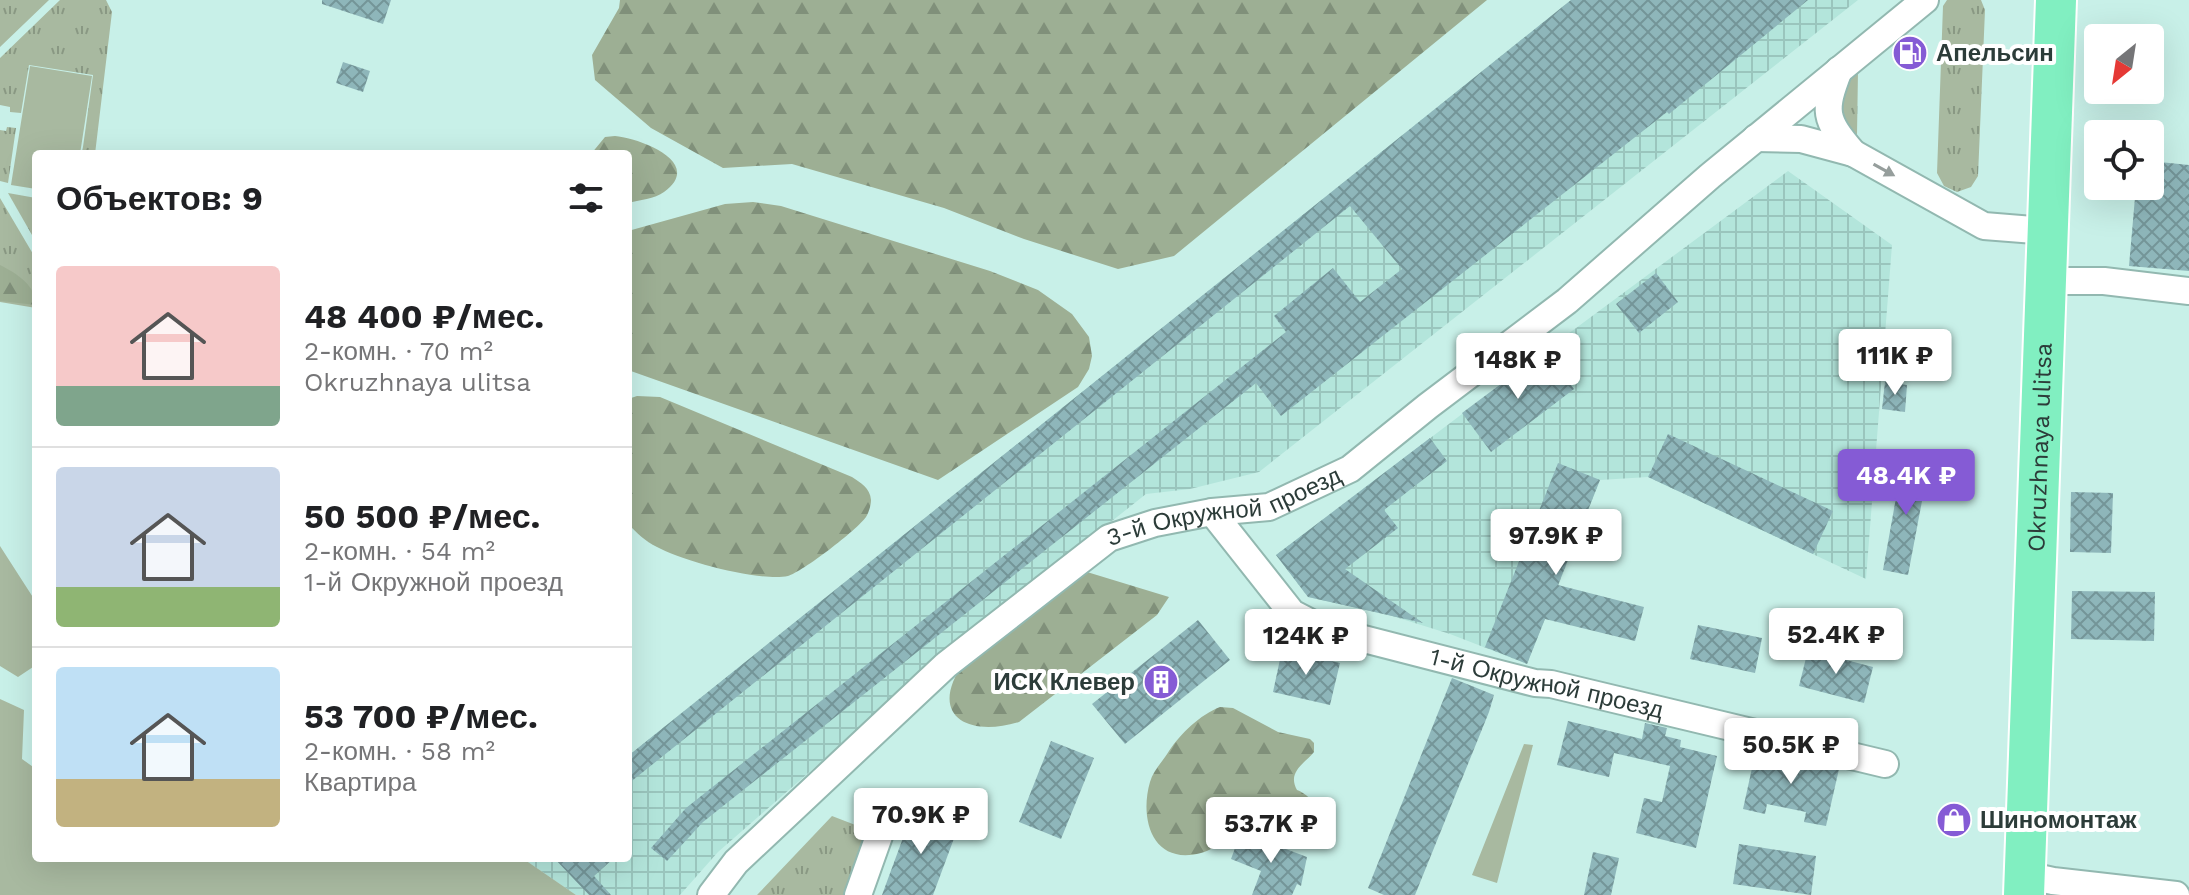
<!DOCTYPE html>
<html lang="ru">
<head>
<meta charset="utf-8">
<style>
	body { margin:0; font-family:"Work Sans",sans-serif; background:#f6f6f6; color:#202124; height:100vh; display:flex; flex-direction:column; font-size:30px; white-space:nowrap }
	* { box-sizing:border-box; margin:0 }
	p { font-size:26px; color:#757577 }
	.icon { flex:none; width:44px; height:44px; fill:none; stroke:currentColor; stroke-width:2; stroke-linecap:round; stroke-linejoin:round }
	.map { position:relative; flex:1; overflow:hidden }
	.sheet { position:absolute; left:32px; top:150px; width:600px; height:712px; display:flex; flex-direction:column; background:#fff; border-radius:8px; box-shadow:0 8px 32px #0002 }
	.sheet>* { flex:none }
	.needle { width:52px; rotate:210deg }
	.fabs { position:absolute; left:2084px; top:24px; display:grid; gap:16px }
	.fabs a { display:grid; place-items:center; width:80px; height:80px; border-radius:8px; background:#fff; box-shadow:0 8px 32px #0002; font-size:40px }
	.price { position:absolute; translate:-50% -68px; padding:0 18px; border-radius:8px; background:#fff; color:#222; font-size:26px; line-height:52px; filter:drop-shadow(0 2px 4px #0008) }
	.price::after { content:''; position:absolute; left:50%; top:48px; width:24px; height:18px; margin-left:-12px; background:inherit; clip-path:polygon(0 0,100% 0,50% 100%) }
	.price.active { background:#855bd5; color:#fff }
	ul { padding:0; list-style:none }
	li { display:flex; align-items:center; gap:24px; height:200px; padding:0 24px }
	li+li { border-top:2px solid #e0e0e0 }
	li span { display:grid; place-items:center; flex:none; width:224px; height:160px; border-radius:8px; color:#555 }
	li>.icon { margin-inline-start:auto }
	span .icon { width:96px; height:96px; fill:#fffc; stroke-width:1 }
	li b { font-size:34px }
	h2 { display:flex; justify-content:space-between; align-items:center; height:96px; padding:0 24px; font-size:34px }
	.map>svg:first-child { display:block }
	.industrial { fill:url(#industrial-grid) }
	.grass { fill:url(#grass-tufts) }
	.forest { fill:url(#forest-firs) }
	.park { fill:#a8b9a0 }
	.building { fill:url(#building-cross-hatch) }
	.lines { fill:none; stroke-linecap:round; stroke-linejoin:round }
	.street-casing { stroke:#92b8b0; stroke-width:30 }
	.primary-casing { stroke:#fff; stroke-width:44 }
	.street { stroke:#fff; stroke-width:26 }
	.primary { stroke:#81efc1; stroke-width:40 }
	.oneway { fill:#969e9c }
	.labels { text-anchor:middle; stroke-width:8; stroke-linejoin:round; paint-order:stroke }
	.poi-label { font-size:24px; font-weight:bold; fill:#2c3c39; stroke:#fff; text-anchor:start }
	.street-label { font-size:24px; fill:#2c3c39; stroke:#fff }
</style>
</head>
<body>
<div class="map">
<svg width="2189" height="895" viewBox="0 0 2189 895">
	<defs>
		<pattern id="industrial-grid" width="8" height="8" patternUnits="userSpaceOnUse" patternTransform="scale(2)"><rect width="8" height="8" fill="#b3e5db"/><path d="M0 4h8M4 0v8" fill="none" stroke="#9ac5bd"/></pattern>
		<pattern id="grass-tufts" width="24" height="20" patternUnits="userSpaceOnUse" patternTransform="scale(2)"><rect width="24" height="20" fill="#a8b9a0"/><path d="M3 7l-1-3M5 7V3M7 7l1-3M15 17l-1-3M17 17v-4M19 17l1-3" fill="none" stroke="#899883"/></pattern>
		<pattern id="forest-firs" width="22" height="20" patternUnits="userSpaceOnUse" patternTransform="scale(2)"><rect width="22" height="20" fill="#9daf94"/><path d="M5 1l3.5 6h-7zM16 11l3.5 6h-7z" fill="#80907a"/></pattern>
		<pattern id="building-cross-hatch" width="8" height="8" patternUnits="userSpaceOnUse" patternTransform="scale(2)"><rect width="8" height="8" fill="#8eb6ba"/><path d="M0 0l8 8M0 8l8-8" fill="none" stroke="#749598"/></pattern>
	</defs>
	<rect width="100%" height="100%" fill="#c8f0e8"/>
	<!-- industrial -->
	<path class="industrial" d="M1571,0h287l-599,472 -69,17 -44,5 -203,161 -225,197 -38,43h-104l-48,-33 4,-4h96v-102z
		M1788,171l104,74 -26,334 -218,-102 -48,3 -73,184 -77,-30 -61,-19 -81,-18 -32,-42 269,-204z"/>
	<!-- grass -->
	<path class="grass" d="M0,0h49l-49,47z
		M60,0h46l6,12 -17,142h-13l11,-79 -64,-10 -8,48 -11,-1v-5l-10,-2v-47z
		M1947,0h34l4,10 -7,166 -7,11 -14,5 -13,-6 -7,-13 6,-167z
		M1858,71l-1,64c-24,-26 -22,-38 1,-64z
		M7,127l9,1 -8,55 -8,-2v-51l6,1z
		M8,193l28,5v44z
		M0,198l36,61v49l-36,-6z
		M832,816l39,15 -22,64h-92z"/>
	<!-- forest -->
	<path class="forest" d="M620,0h867l-313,256 -56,13 -94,-30 -80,-31 -152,-44 -69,4 -72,-40 -56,-48 -3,-25 27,-47z
		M615,136c24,2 90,26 49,56 -9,7 -25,8 -36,11v-49h-37l14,-17z
		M753,202l28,4 209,65 48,19 34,24 17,23 3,19 -3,13 -11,18 -140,93 -310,-110v-139l97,-27z
		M0,265c16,8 36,20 36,40l-36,-4z
		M637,396l23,1 192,80c9,6 18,11 19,23 0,5 -2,12 -5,17 -9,13 -64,55 -78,59 -28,6 -106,-15 -131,-29 -12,-6 -20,-14 -29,-23v-125z
		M1087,572l82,25 -12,18 -138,107c-52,16 -93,-7 -54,-61z
		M1220,707l13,1 45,24 32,7 4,4v9c-10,12 -27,20 -17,38 16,6 31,28 12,42 -14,10 -41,-8 -60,-5 -18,3 -30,22 -48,26 -48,13 -62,-33 -51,-71 3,-11 13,-21 19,-31 12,-18 31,-36 51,-44z"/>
	<!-- park -->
	<path class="park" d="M30,66l62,10 -12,78h-44v35l-25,-4z
		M0,546l36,56v63l-18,12 -18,-11z
		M0,699l24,11 -2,49 14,10v89h478l14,4 48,33h-576z
		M1524,744l9,1 -36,138 -25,-8z"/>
	<!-- building -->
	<path class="building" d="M322,0h69l-8,24 -61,-20z
		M1571,0h237l-139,114 -2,-2 -386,304 -25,-33 -553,439 -36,39 -16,-13 35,-40 600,-476 -12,-16 59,-48 27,34 42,-33 -52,-63 -722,578v-28z
		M343,62l27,9 -7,21 -27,-9z
		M2150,161l39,4v106l-60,-5 7,-80h14z
		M1656,273l22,29 -39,31 -23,-29z
		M1545,351l29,38 -83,63 -29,-39z
		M1885,382l22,3 -2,27 -23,-3z
		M1668,434l165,77 -20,43 -165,-77z
		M1430,438l17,23 -63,49 14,18 -53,41 78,54 -115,-26 -32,-42z
		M1903,459l26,5 -21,111 -25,-5z
		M1558,463l42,17 -42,105 86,22 -9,34 -90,-22 -18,45 -42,-17z
		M2071,492l42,1 -2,60 -41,-1z
		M2072,591l83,1 -1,49 -83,-2z
		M1198,620l32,40 -105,84 -33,-40z
		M1698,625l64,13 -7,35 -65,-14z
		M1282,650l58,13 -10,42 -57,-13z
		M1808,650l65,17 -9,36 -65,-17z
		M1452,678l42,17 -5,17 -74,183h-31l-16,-7z
		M1568,721l74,18 3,-16 22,5 -2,8 16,4 -1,7 37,9 -21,92 -60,-15 8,-35 18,4 8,-36 -56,-13 -5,24 -52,-12z
		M1051,741l43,17 -33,81 -42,-17z
		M1756,750l83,19 -13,57 -22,-4 2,-10 -39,-8 -2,10 -22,-5z
		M914,808l45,17 -26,70h-51z
		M1241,832l66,25 -6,29 -4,-2 -5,11h-40l9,-24 -30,-12z
		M1739,844l77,12 -5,39 -78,-11z
		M1593,852l26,6 -8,37h-27z
		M554,858h60l-20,18 17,19h-22z"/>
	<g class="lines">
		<defs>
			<g id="street">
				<path d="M1839,70c-16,41 -15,49 14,83"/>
				<path d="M1756,138l45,1 52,14 131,73 63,5"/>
				<path d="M2045,281h59l85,10"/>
				<path id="s1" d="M1212,512l80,101 29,15 214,55 16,1 334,80"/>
				<path d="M2026,875l27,6 123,14"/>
				<path id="s2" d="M711,895l25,-33 210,-197 163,-127 46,-15 57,-11 57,-5 81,-38 78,-63 139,-105 143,-125 215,-176"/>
				<path d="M858,895l26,-73"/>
			</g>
			<g id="primary">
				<path id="s3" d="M2024,895l32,-895"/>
			</g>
		</defs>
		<!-- street casing -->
		<use href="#street" class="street-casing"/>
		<!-- primary casing -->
		<use href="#primary" class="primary-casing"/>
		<!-- street -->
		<use href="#street" class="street"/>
		<!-- primary -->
		<use href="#primary" class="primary"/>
	</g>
	<!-- one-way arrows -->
	<defs><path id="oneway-solid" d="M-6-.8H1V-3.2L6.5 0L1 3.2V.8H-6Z" transform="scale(2)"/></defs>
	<use class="oneway" href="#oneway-solid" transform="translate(1884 170) rotate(29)"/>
	<!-- icons -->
	<defs>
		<symbol id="fuel-disc" viewBox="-11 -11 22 22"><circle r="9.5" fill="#855bd5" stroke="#fff"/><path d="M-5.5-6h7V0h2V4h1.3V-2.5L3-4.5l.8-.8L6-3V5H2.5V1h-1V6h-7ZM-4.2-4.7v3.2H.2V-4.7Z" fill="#fff"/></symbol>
		<symbol id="building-disc" viewBox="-11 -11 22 22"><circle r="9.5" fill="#855bd5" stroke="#fff"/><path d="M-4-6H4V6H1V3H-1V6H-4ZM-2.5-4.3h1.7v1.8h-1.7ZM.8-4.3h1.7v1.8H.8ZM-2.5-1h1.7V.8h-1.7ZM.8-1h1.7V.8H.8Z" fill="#fff"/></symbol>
		<symbol id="shop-disc" viewBox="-11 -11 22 22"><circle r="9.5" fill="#855bd5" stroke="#fff"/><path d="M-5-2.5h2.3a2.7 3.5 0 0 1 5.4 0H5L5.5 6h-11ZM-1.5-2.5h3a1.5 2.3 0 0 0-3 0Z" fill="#fff"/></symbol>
	</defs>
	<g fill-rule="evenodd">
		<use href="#fuel-disc" x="1890" y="33" width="40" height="40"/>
		<use href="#building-disc" x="1141" y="662" width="40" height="40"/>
		<use href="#shop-disc" x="1934" y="800" width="40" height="40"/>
	</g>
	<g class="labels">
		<!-- poi labels -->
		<g class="poi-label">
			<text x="1936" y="61">Апельсин</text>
			<text x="1135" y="690" text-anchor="end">ИСК Клевер</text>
			<text x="1980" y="828">Шиномонтаж</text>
		</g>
		<!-- street labels -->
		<g class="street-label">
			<text dy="8" stroke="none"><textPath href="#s3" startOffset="448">Okruzhnaya ulitsa</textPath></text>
			<text dy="8" stroke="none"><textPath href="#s2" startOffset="656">3-й Окружной проезд</textPath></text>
			<text dy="8" stroke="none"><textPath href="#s1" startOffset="394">1-й Окружной проезд</textPath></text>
		</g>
	</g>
</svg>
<div class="fabs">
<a><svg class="needle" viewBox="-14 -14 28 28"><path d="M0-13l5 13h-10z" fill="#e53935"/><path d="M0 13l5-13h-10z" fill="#757577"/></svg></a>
<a><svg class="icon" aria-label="locate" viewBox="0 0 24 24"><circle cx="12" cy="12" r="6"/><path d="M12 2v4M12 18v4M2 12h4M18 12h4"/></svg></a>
</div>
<b class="price" style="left:1895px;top:397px">111K ₽</b>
<b class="price" style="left:1518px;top:401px">148K ₽</b>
<b class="price active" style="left:1906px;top:517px">48.4K ₽</b>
<b class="price" style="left:1556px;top:577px">97.9K ₽</b>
<b class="price" style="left:1836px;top:676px">52.4K ₽</b>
<b class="price" style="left:1306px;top:677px">124K ₽</b>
<b class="price" style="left:1791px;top:786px">50.5K ₽</b>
<b class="price" style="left:921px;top:856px">70.9K ₽</b>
<b class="price" style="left:1271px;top:865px">53.7K ₽</b>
<section class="sheet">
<h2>Объектов: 9<svg class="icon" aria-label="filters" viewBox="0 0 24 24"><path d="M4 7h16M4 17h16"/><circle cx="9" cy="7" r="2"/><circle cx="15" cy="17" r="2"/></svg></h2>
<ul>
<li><span style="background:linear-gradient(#f6c9c9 75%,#7fa58c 0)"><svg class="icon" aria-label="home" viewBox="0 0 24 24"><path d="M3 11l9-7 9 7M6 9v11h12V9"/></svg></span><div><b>48 400 ₽/мес.</b><p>2-комн. · 70 m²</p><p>Okruzhnaya ulitsa</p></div></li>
<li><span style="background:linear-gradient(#c9d6e8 75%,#8fb573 0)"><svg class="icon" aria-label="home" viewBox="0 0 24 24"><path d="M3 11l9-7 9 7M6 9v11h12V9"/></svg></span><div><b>50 500 ₽/мес.</b><p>2-комн. · 54 m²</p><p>1-й Окружной проезд</p></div></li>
<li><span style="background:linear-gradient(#bfe0f5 70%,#c2b280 0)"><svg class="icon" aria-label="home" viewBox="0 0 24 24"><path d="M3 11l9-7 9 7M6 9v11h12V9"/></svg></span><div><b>53 700 ₽/мес.</b><p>2-комн. · 58 m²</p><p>Квартира</p></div></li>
</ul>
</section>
</div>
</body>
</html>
